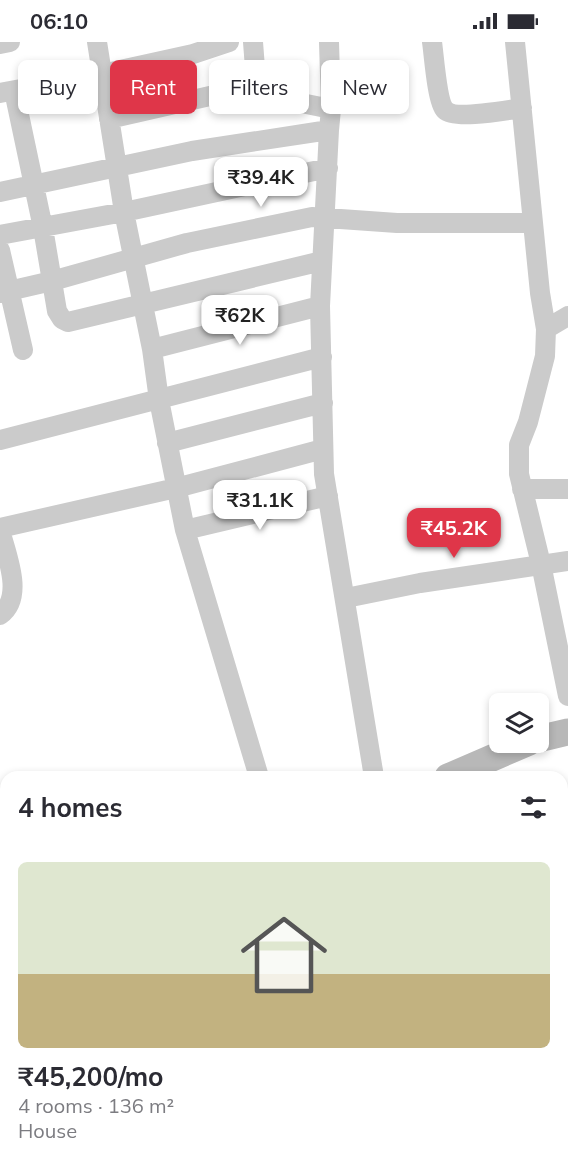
<!DOCTYPE html>
<html lang="en">
<head>
<meta charset="utf-8">
<style>
	body { margin:0; font-family:Mulish,sans-serif; background:#f2f2f3; color:#2b2b33; height:100vh; display:flex; flex-direction:column; font-size:22px; white-space:nowrap }
	* { box-sizing:border-box; margin:0 }
	p { font-size:20px; color:#7c7c81 }
	.icon { flex:none; width:33px; height:33px; fill:none; stroke:currentColor; stroke-width:2; stroke-linecap:round; stroke-linejoin:round }
	.map { position:relative; flex:1; overflow:hidden }
	.details { position:absolute; left:0px; top:729px; width:568px; height:404px; display:flex; flex-direction:column; background:#fff; border-radius:18px 18px 0 0; box-shadow:0 3px 9px #0003 }
	.details>* { flex:none }
	.top-card { position:absolute; left:18px; top:18px; width:532px; height:54px; display:flex; gap:12px }
	.buttons { position:absolute; left:489px; top:651px; display:grid; gap:12px }
	.buttons a { display:grid; place-items:center; width:60px; height:60px; border-radius:9px; background:#fff; box-shadow:0 3px 9px #0003; font-size:30px }
	.price { position:absolute; translate:-50% -51px; padding:0 14px; border-radius:12px; background:#fff; color:#222; font-size:20px; line-height:39px; filter:drop-shadow(0 2px 3px #0008) }
	.price::after { content:''; position:absolute; left:50%; top:36px; width:18px; height:14px; margin-left:-9px; background:inherit; clip-path:polygon(0 0,100% 0,50% 100%) }
	.price.current { background:#df3649; color:#fff }
	ul { padding:0; list-style:none }
	li { display:grid; align-content:center; gap:12px; height:318px; padding:0 18px }
	li span { display:grid; place-items:center; height:186px; border-radius:9px; color:#555 }
	li>.icon { margin-inline-start:auto }
	span .icon { width:108px; height:108px; fill:#fffc; stroke-width:1 }
	li b { font-size:26px }
	h2 { display:flex; justify-content:space-between; align-items:center; height:72px; padding:0 18px; font-size:26px }
	.chip { padding:0 21px; border-radius:9px; background:#fff; box-shadow:0 3px 9px #0003; font-size:21px; line-height:54px }
	.chip.current { background:#df3649; color:#fff }
	.status { display:flex; justify-content:space-between; align-items:center; height:42px; padding:0 30px; background:#fff; direction:ltr }
	.status svg { height:16px; fill:currentColor }
	.map>svg:first-child { display:block }
	.lines { fill:none; stroke-linecap:round; stroke-linejoin:round }
	.street { stroke:#cbcbcb; stroke-width:20 }
	.secondary { stroke:#b8b8b8; stroke-width:27 }
</style>
</head>
<body>
<div class="status"><b>06:10</b><svg viewBox="0 0 49 12"><path d="M0 12V9h3v3zM5 12V6h3v6zM10 12V3h3v9zM15 12V0h3v12zM26 1h20v11H26zM47 4h2v5h-2z"/></svg></div>
<div class="map">
<svg width="568" height="1132" viewBox="0 0 568 1132">
	<rect width="100%" height="100%" fill="#fff"/>
	<g class="lines">
		<!-- street -->
		<path class="street" d="M97,0l27,170 28,137 7,51 26,130 74,247
			M253,0l4,52
			M329,0l2,67 -2,21 -9,176 4,168 50,303
			M432,0c2,13 5,60 13,68 10,10 62,0 77,-2
			M515,0l25,251 6,36 -1,27 -17,66 -9,23v29l22,90 27,132
			M0,2l10,-2
			M14,49l29,137 14,83 5,8 6,3 254,-61
			M0,51l102,-19 91,-20 36,-12
			M109,77l114,-26 34,1 74,15
			M0,150l192,-41 137,-21
			M0,193l124,-23 204,-44
			M0,208l23,100
			M0,251l52,-12 135,-38 125,-26 85,6h136
			M546,287l22,-13
			M152,307l168,-43
			M0,398l322,-83
			M167,401l156,-40
			M522,447h46
			M0,486l176,-40 147,-39
			M0,488c6,24 25,67 0,85
			M185,488l143,-34
			M346,556l74,-15 148,-22"/>
		<!-- secondary -->
		<path class="secondary" d="M538,697l30,-7
			M448,735l81,-35
			M0,1069l6,-4"/>
	</g>
</svg>
<div class="buttons">
<a><svg class="icon" aria-label="layers" viewBox="0 0 24 24"><path d="M12 4l9 5-9 5-9-5zM3 14l9 5 9-5"/></svg></a>
</div>
<b class="price" style="left:261px;top:166px">₹39.4K</b>
<b class="price" style="left:240px;top:304px">₹62K</b>
<b class="price" style="left:260px;top:489px">₹31.1K</b>
<b class="price current" style="left:454px;top:517px">₹45.2K</b>
<div class="top-card">
<a class="chip">Buy</a>
<a class="chip current">Rent</a>
<a class="chip">Filters</a>
<a class="chip">New</a>
</div>
<section class="details">
<h2>4 homes<svg class="icon" aria-label="filters" viewBox="0 0 24 24"><path d="M4 7h16M4 17h16"/><circle cx="9" cy="7" r="2"/><circle cx="15" cy="17" r="2"/></svg></h2>
<ul>
<li><span style="background:linear-gradient(#dfe7d0 60%,#c2b280 0)"><svg class="icon" aria-label="home" viewBox="0 0 24 24"><path d="M3 11l9-7 9 7M6 9v11h12V9"/></svg></span><div><b>₹45,200/mo</b><p>4 rooms · 136 m²</p><p>House</p></div></li>
</ul>
</section>
</div>
</body>
</html>
